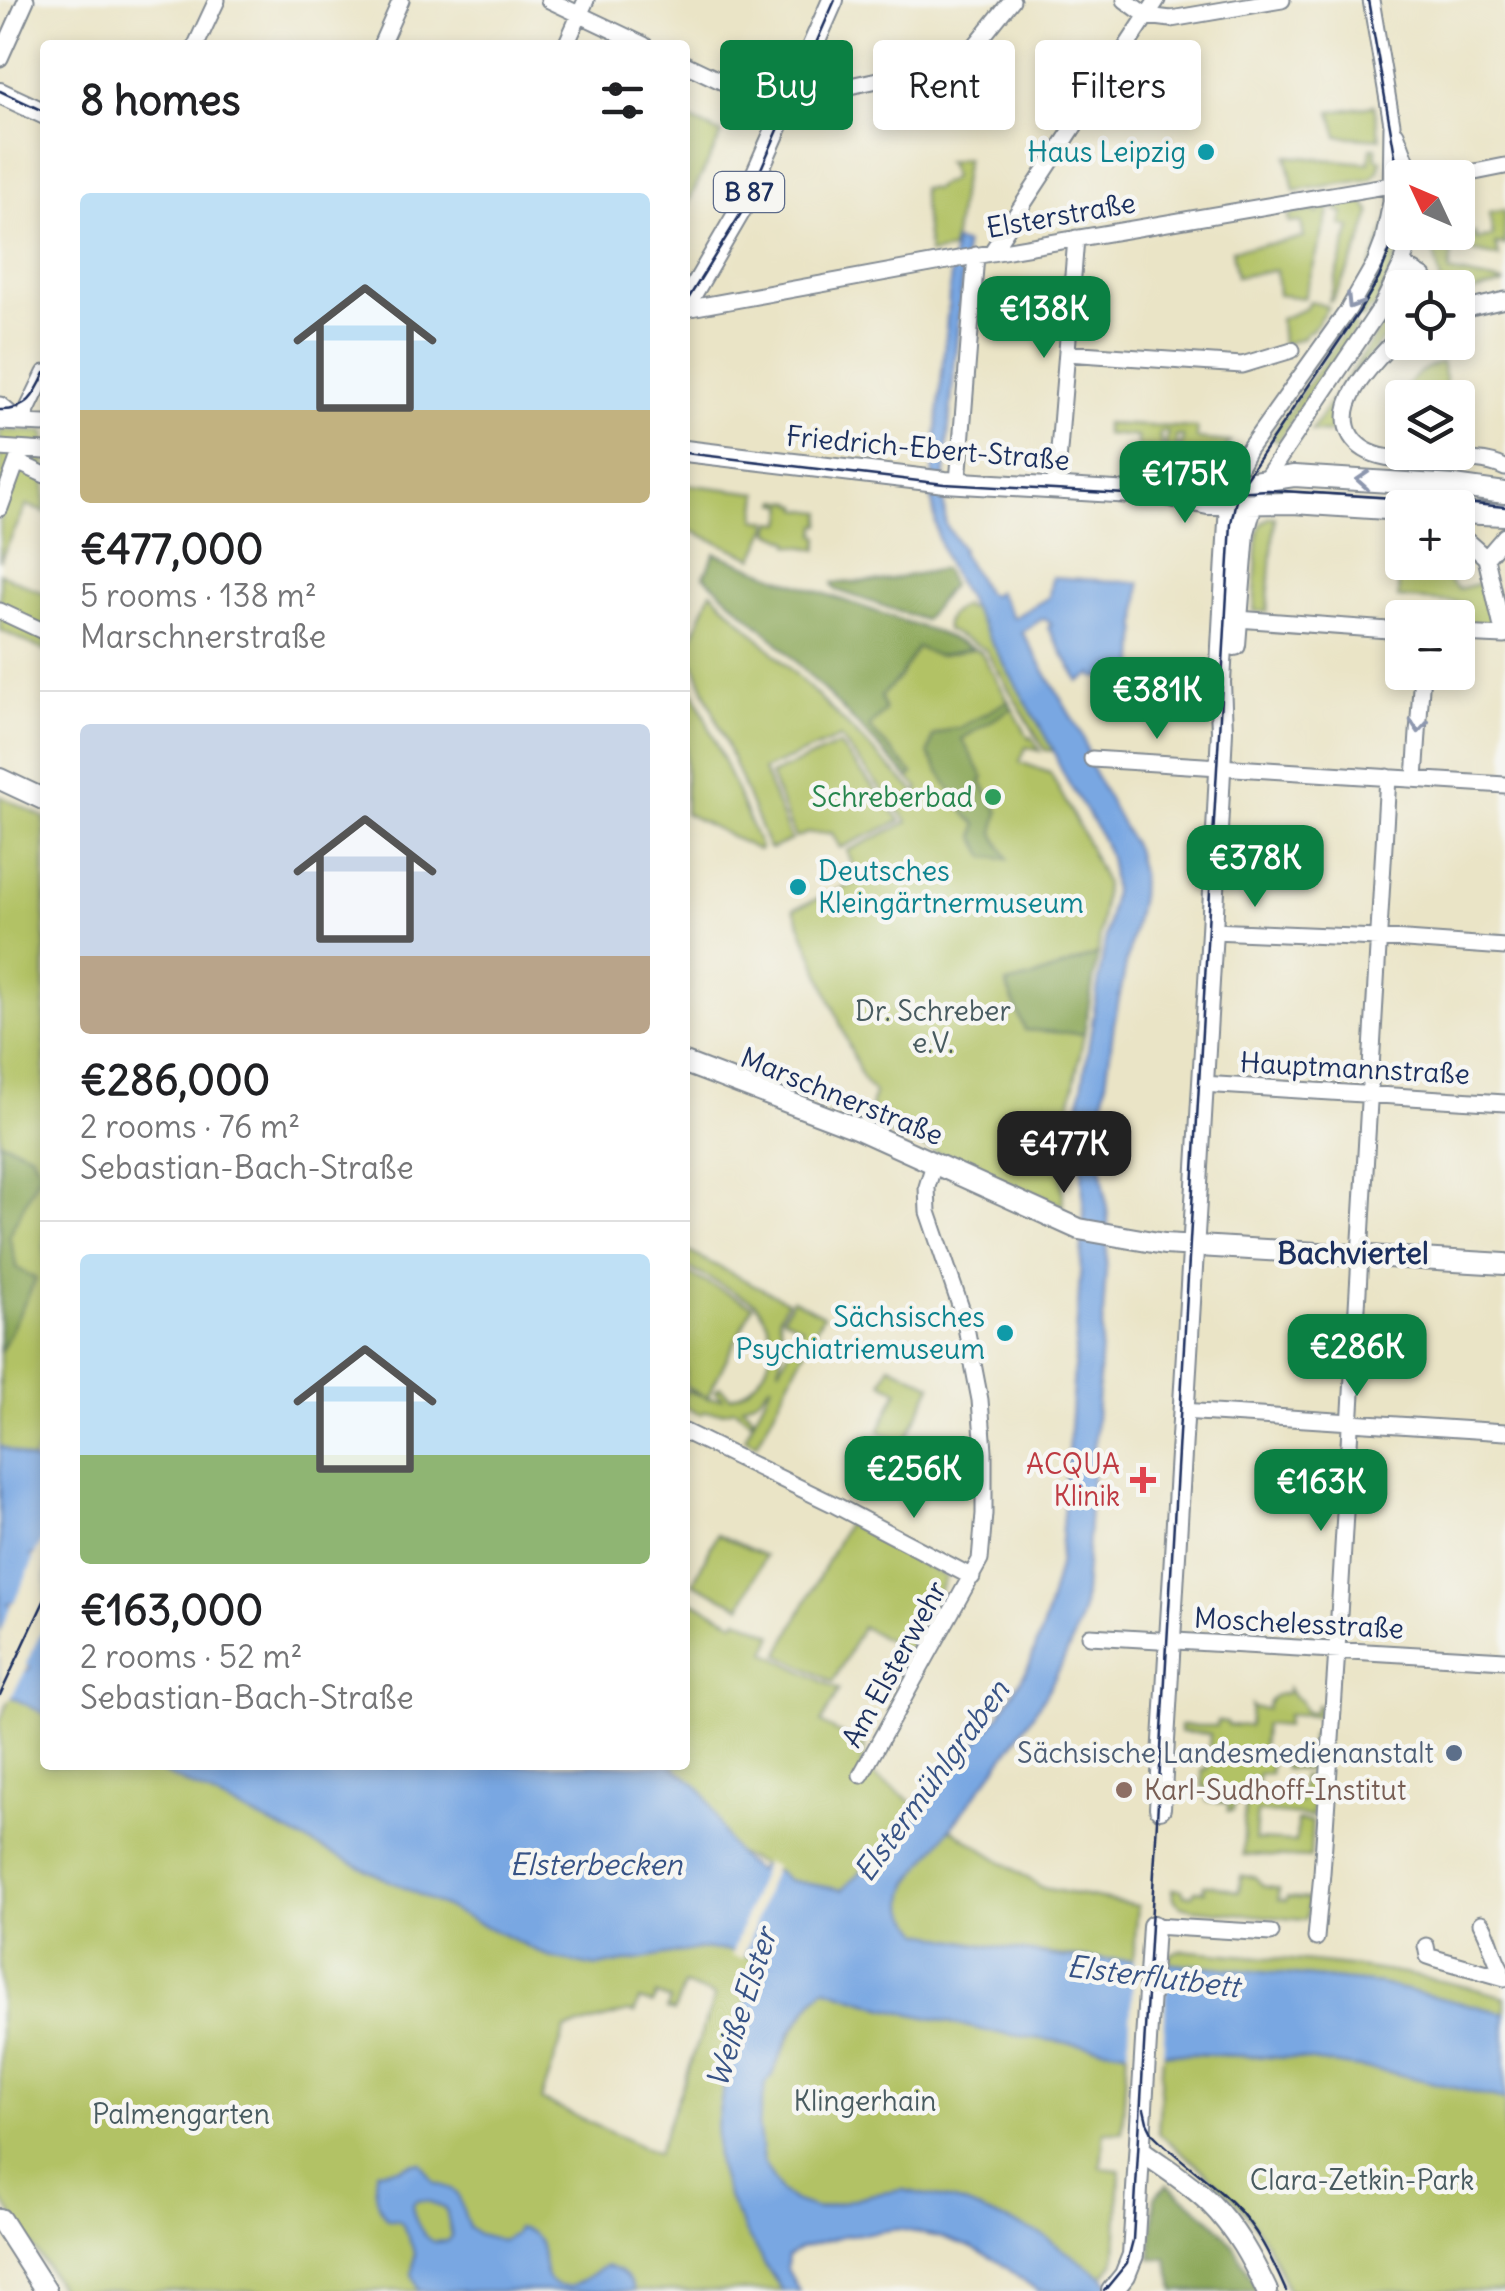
<!DOCTYPE html>
<html lang="en">
<head>
<meta charset="utf-8">
<style>
	body { margin:0; font-family:Delius,sans-serif; background:#f2f2f2; color:#202124; height:100vh; display:flex; flex-direction:column; font-size:38px; white-space:nowrap }
	* { box-sizing:border-box; margin:0 }
	p { font-size:32px; color:#757577 }
	.icon { flex:none; width:55px; height:55px; fill:none; stroke:currentColor; stroke-width:2; stroke-linecap:round; stroke-linejoin:round }
	.map { position:relative; flex:1; overflow:hidden }
	.drawer { position:absolute; left:40px; top:40px; width:650px; height:1730px; display:flex; flex-direction:column; background:#fff; border-radius:10px; box-shadow:0 5px 15px #0003 }
	.drawer>* { flex:none }
	.banner { position:absolute; left:720px; top:40px; width:635px; height:90px; display:flex; gap:20px }
	.needle { width:65px; rotate:314deg }
	.tools { position:absolute; left:1385px; top:160px; display:grid; gap:20px }
	.tools a { display:grid; place-items:center; width:90px; height:90px; border-radius:10px; background:#fff; box-shadow:0 5px 15px #0003; font-size:50px }
	.price { position:absolute; translate:-50% -85px; padding:0 22px; border-radius:20px; background:#0b8043; color:#fff; font-size:32px; line-height:65px; filter:drop-shadow(0 2px 5px #0008) }
	.price::after { content:''; position:absolute; left:50%; top:60px; width:30px; height:22px; margin-left:-15px; background:inherit; clip-path:polygon(0 0,100% 0,50% 100%) }
	.price.current { background:#222; color:#fff }
	ul { padding:0; list-style:none }
	li { display:grid; align-content:center; gap:20px; height:530px; padding:0 40px }
	li+li { border-top:2px solid #e0e0e0 }
	li span { display:grid; place-items:center; height:310px; border-radius:10px; color:#555 }
	li>.icon { margin-inline-start:auto }
	span .icon { width:180px; height:180px; fill:#fffc; stroke-width:1 }
	li b { font-size:42px }
	h2 { display:flex; justify-content:space-between; align-items:center; height:120px; padding:0 40px; font-size:42px }
	.pill { padding:0 35px; border-radius:10px; background:#fff; box-shadow:0 5px 15px #0003; font-size:35px; line-height:90px }
	.pill.current { background:#0b8043; color:#fff }
	.map>svg:first-child { display:block }
	.green { fill:#b2c265; stroke:#667862; stroke-width:2.5; fill-rule:evenodd }
	.forest { fill:#8da85a; stroke:#546c5c; stroke-width:2.5 }
	.water { fill:#79a7e2; stroke:#4a6ba0; stroke-width:2.5; fill-rule:evenodd }
	.pier { fill:#eae4c6 }
	.lines { fill:none; stroke-linecap:round; stroke-linejoin:round }
	.minor-casing { stroke:#828a92; stroke-width:19 }
	.major-casing { stroke:#828a92; stroke-width:24 }
	.minor { stroke:#fff; stroke-width:15 }
	.major { stroke:#fff; stroke-width:20 }
	.tram { stroke:#1b2f5e; stroke-width:2.5 }
	.oneway { stroke:#8d97ae }
	.culture-dot { fill:#0f9aa8; stroke:#f6f6f2; stroke-width:4 }
	.leisure-dot { fill:#2e9e5b; stroke:#f6f6f2; stroke-width:4 }
	.health-dot { fill:#e0444e; stroke:#f6f6f2; stroke-width:4 }
	.service-dot { fill:#5c6f8a; stroke:#f6f6f2; stroke-width:4 }
	.education-dot { fill:#8d6e63; stroke:#f6f6f2; stroke-width:4 }
	.labels { text-anchor:middle; stroke-width:9; stroke-linejoin:round; paint-order:stroke }
	.shield { fill:#f6f6f2; stroke:#5d6b8a; stroke-width:2.5 }
	.shield-label { font-size:25px; font-weight:bold; fill:#1b2f5e }
	.culture-label { font-size:28px; fill:#0d838f; stroke:#f6f6f2; text-anchor:end }
	.street-label { font-size:28px; fill:#1b2f5e; stroke:#f6f6f2 }
	.leisure-label { font-size:28px; fill:#27864d; stroke:#f6f6f2; text-anchor:end }
	.park-label { font-size:28px; fill:#485b60; stroke:#f6f6f2 }
	.health-label { font-size:28px; fill:#be3a42; stroke:#f6f6f2; text-anchor:end }
	.service-label { font-size:28px; fill:#4e5e75; stroke:#f6f6f2; text-anchor:end }
	.education-label { font-size:28px; fill:#785e54; stroke:#f6f6f2; text-anchor:start }
	.neighbourhood-label { font-size:30px; font-weight:bold; fill:#1b2f5e; stroke:#f6f6f2 }
	.water-label { font-size:30px; font-style:italic; fill:#375386; stroke:#f6f6f2 }
</style>
</head>
<body>
<div class="map">
<svg width="1505" height="2291" viewBox="0 0 1505 2291">
	<rect width="100%" height="100%" fill="#f6f6f2"/>
	<filter id="ink" filterUnits="userSpaceOnUse"><feTurbulence type="fractalNoise" baseFrequency=".01" numOctaves="2"/><feDisplacementMap in="SourceGraphic" scale="20" xChannelSelector="R" yChannelSelector="G"/><feConvolveMatrix kernelMatrix="1 2 1 2 8 2 1 2 1" color-interpolation-filters="sRGB"/></filter>
	<filter id="wash" filterUnits="userSpaceOnUse"><feTurbulence type="fractalNoise" baseFrequency=".0048" numOctaves="4" result="noise"/><feDisplacementMap in="SourceGraphic" scale="40" xChannelSelector="R" yChannelSelector="G"/><feGaussianBlur stdDeviation="2.25" result="paint"/><feColorMatrix in="noise" values="0 0 0 0 0 0 0 0 0 0 0 0 0 0 0 0 0 1.4 0 .05"/><feComposite in="paint" operator="in"/></filter>
	<g filter="url(#wash)">
		<rect width="100%" height="100%" fill="#eae4c6"/>
		<!-- green -->
		<path class="green" d="M1374,105l6,34 -42,-3 -7,-24z
			M685,117l37,17 -36,73h-1z
			M1371,148h5v10l5,2 -3,11 -7,8 -77,12 -7,-35 82,7z
			M966,158l-14,92 -23,4 -8,-66 13,1c5,-6 13,-5 18,-11l-3,-14 -3,-2z
			M1363,202l8,10c-8,32 -23,60 -39,88l-3,1 22,-73 -10,-3 3,-12 -8,-3 2,-4z
			M1395,205h7v27l6,1 -34,77 -4,-2 -7,11 -10,-7z
			M1329,207l1,2 -26,89 -26,-3 -2,-25 -40,7 -4,-27 72,-12 -3,-16 -12,1 -1,-8 27,-5 1,3h4v-4z
			M1505,210v35l-9,-1 3,13 -42,-9 3,-11 15,-4 1,7 17,-4 -4,-23z
			M1433,249l19,5 -3,18 55,11v1l-46,12v-8l-16,-1z
			M1310,301l18,6 -17,24h-3l-6,7 -20,7 -2,-26 25,-10z
			M1386,320h3l6,5 -38,45 -2,-1 -4,6 6,4 -4,6 -5,-2c-9,14 -11,26 -10,43l-11,7 -16,-2z
			M1351,322l6,5 -80,115 -6,-5z
			M1441,362l6,25v10l-45,1v13l-5,-1c1,-22 23,-42 44,-48z
			M1105,424l92,4v11l33,3 -19,26 -14,-15 -10,4 -2,-6 -5,-2v-5h3v-8h-7l1,12h-12l3,-15 -7,-1 -2,7 3,1v8l-25,-1v-10l-32,-3z
			M0,430l45,2v81l-18,-8 -27,56z
			M685,484l74,9 -3,26 12,2v7l-14,30 -69,-30z
			M778,500l16,2v2l5,1v4l24,3 -2,13h-4l-1,10 4,2 -2,12 -28,-4v-4l-20,-9 2,-10 11,1 3,-18 -9,-2z
			M1270,517h5l-8,95 -13,-1 4,-80 4,-8z
			M0,573l45,21v57l-45,-21z
			M1399,576l48,3 11,10 27,-7 9,47 -28,-1v-25l-68,-5z
			M711,591l205,202 3,-4 -92,-97 111,-59 43,19 48,86 3,-1 8,14 -14,-4 -6,15 30,11 31,57 24,53 -7,71 -63,23 -29,7 19,46 59,4 -22,112 1,60 -195,-82 6,-31 -12,-15 -68,-169 65,-28 -12,-30 61,-29 -68,-84 -77,32 28,70 -20,9 -3,-2 -80,-198z
			M963,605l3,4 5,-3 84,145 -10,-1 -60,-101 -39,-19c-2,-13 7,-19 17,-25z
			M689,689l6,5 64,150 1,4 -2,2 -73,-37v-116z
			M839,745l62,76 -61,27 -8,-15h-24l-13,5 -25,-63z
			M0,796l45,22v617l-13,26 -32,-15z
			M685,1250l102,51 -8,17 4,24 -4,27 23,-42 -19,-10 9,-18 31,16 -66,129 -12,-6 27,-55 -13,14 -17,9 12,11 -4,4 -15,-12 -12,3h-20l-2,3 -16,-8v-17l21,7 -21,-11v-114l68,34 -46,92h15l-7,-7 5,-4 11,10c42,-15 53,-61 24,-94l-70,-37z
			M890,1365l42,20 -28,59 -25,-13 19,-41 -16,-8z
			M847,1523l99,54 -38,73 -46,-23 -29,55 -54,-28z
			M717,1534l48,22 -24,50 -48,-23z
			M685,1598l50,24 3,-4 36,17 -8,17 73,38 -18,33 44,24 -4,20 62,42 -16,20 -65,61 -55,-10 -8,-8 -44,-19 -65,-88h15z
			M1288,1688l4,7 9,6 4,11h8l4,-7h2v11l-32,-1 -1,11 -22,-2 -2,27 48,3 2,-20 5,1 -2,38 -3,-3 -27,-1v-7l-14,-1 -1,13h-12l-1,26 43,2 2,-26 9,1v3l4,1 -3,36 -55,-5 -2,28 41,2 1,-21 15,1 -2,36 -67,-3 2,-51 -11,-1 -1,8h-5v-8l-21,-2v-13l-4,-1 -1,-18h5l3,-35 -30,-2v-6h36l1,-5 10,1 1,3 21,1 2,-21 2,3 14,1c2,-12 8,-15 20,-16z
			M10,1696l35,18v51h102l405,193 147,-9 28,1 28,8 3,5 -26,89 -4,2 -1,5 3,2c-7,31 -16,63 -13,95 4,42 42,101 66,135h-721l-62,-95v-475zM684,1985l31,11 -58,158 -116,-54 24,-70 63,-18 6,2 5,-14 14,4 3,-9 14,5 -3,9 7,3z
			M950,1828l93,60 95,18 -5,55c-74,-4 -139,-13 -211,-28 -6,-8 -16,-19 -18,-28 -4,-20 34,-61 46,-77z
			M1241,1876l14,1 8,9 15,3v11l8,1 1,-4 21,2 -1,19 -3,2 -111,-11 -12,-3 -8,-7 -1,-10 10,1 2,5h8l3,-5 9,1v-6h10l25,7z
			M1180,1950c109,10 220,16 325,47v16l-125,-29 -210,-21v-9z
			M825,1988l61,20 106,24 135,19 -5,81h-18l-3,36 19,2 -4,84 -2,8 -11,15 -61,-42 -80,-32 -58,-13 -35,5 -52,14 -24,-8 -13,-10 -17,-29 -5,-38 8,-42 6,-6c14,-33 28,-62 53,-88z
			M1163,2053l130,5 101,15 111,27v191h-217c-9,-22 -18,-45 -32,-64 -26,-38 -62,-65 -98,-94z"/>
		<!-- forest -->
		<path class="forest" d="M715,553l70,27 153,53 35,16 -36,7 -20,-9 -17,30 -19,19 4,15 -16,16 44,47 -4,4 -137,-141 -68,-61z
			M943,569l8,16 -27,35 -88,-30 -3,-4v-3l48,-2z
			M1008,701l4,7 -50,31 22,39 -3,3 18,31 -5,21 14,26 -22,-2 -11,-20 2,-13 -11,-9 -38,-61 5,-18 20,-8 5,1z
			M1098,954l-14,80 -59,-4 -19,-46 29,-7z
			M0,1141l30,12 11,18 -32,64 8,33 19,11 -36,74z
			M1168,2184l47,39 19,23 24,45h-83l-8,-33 -16,1 4,-63z"/>
		<!-- water -->
		<path class="water" d="M954,242l11,2 -22,251 3,30 16,24 -1,3 25,41 6,2 5,-4 16,27 36,-21 3,-20 88,6 -5,96 -41,-2 -1,-3 -14,7 -31,-53 3,-3 -4,-5 -5,-1 -20,13 61,105 9,32 43,80 6,25 -1,22 -26,127 -16,117 10,77 -1,38 -24,354c-16,57 -46,101 -80,149 -31,42 -62,82 -93,124 -11,25 -3,30 12,51l57,12 83,12 111,6 207,21 125,29v87l-111,-27 -101,-15 -166,-7 -135,-19 -106,-24 -61,-20 -12,12 -22,31 -20,45 -5,6 -8,42 5,38 17,29 13,10 24,8 52,-14 34,-5 59,13 80,32 61,42 15,14h-80l-39,-29 -29,-15 -26,-9 -45,-9 -57,7 -42,12 -12,8 -1,13 12,22h-16c-24,-34 -62,-93 -66,-135 -3,-31 6,-64 13,-94l-3,-3 1,-5 5,-2 25,-89 -3,-5 -28,-8 -28,-1 -102,18 -45,-9 -405,-193h523c10,8 25,15 32,26 21,29 20,60 56,80l3,-6 18,7 8,8 55,10 65,-61 94,-116 29,-49 15,-43 14,-55 12,-150 13,-201 -5,-108 34,-216c-1,-14 -1,-27 -6,-40 -13,-36 -42,-64 -53,-100l-106,-185 -10,-28 -7,-44z
			M0,1446l45,21v92l-11,-5 -3,2 14,9v52l-33,-15 -4,2 37,19v91l-45,-23v-33l26,13 4,-3 -30,-16z
			M413,2163h8l13,20 18,6 6,6 11,33 9,7 24,6 12,-7 3,-6c8,2 16,4 21,11 11,14 -5,52 34,47 12,-5 22,-15 34,-20 14,5 24,10 28,25h-215l-7,-17 3,-21 -13,-30 -5,-3h-9c-10,-9 -16,-37 -11,-49l23,-3zM417,2200l11,1 18,8 6,27 -4,5 -14,1c-12,-6 -21,-24 -22,-38z"/>
		<!-- pier -->
		<path class="pier" d="M45,1537v87l-19,40 2,2 -19,35 -9,-4v-64l12,-31h2l20,-42 -2,-1z
			M765,1862l10,4 -32,93 -12,-3z
			M1134,1956l34,2 -5,100 -35,-2z"/>
	</g>
	<g filter="url(#ink)">
		<g class="lines">
			<defs>
				<path id="minor" d="M549,0l95,45
					M1125,0l22,16 24,3 111,-19
					M196,45l21,-45
					M381,45l20,-45
					M566,45l20,-45
					M0,58l26,-58
					M685,64l99,47
					M789,99l173,-37 50,-62
					M1396,133l17,45
					M1445,178l60,-12
					M991,253l166,-253
					M1402,264l22,13 4,11
					M685,309l306,-56 411,-70
					M1458,311l47,-11
					M1402,332c-21,25 -72,68 -51,104 26,43 115,10 154,32
					M1067,353l175,12 50,-15
					M0,405l21,18
					M0,422l45,2
					M21,423l24,-50
					M0,448l45,3
					M17,462l28,13
					M958,482l18,-227
					M1260,487l120,-178 22,-45 10,-32
					M1056,488l20,-250
					M1232,494l7,-27 9,-17 100,-140 27,-47 8,-21 8,-40 1,-78 -21,-124
					M0,508l21,-58
					M1458,533l28,25 18,78
					M1486,558l19,-22
					M0,611l45,21
					M1237,619l165,12
					M1458,634l47,2
					M1092,759l413,26
					M1415,779l7,-107
					M1212,931l166,7 127,9
					M1202,1084l303,19
					M1182,1411l323,21
					M685,1432l150,73 137,72
					M1090,1636l415,24
					M861,1775l119,-215 4,-46v-63l-4,-51 -16,-83 -36,-105 -1,-25 7,-23
					M1481,1923c9,13 11,31 20,46l-2,7
					M1153,1926l118,7
					M1316,1938l6,-65 15,-223 51,-873
					M1426,1946l2,10 6,2 71,20"/>
				<path id="major" d="M0,93l45,21
					M685,305l56,-96 92,-209
					M685,451l260,31 221,13 42,9 85,-1 109,7
					M1177,493l117,-17 160,10 51,7
					M1458,513l47,2
					M1235,645l9,-113 8,-28
					M0,779l45,21
					M685,1063l171,65 223,101 85,15 341,20
					M1160,1808l52,-877 10,-200 -2,-49 10,-178
					M1140,2150c23,17 50,33 70,53 26,26 42,56 57,88
					M0,2219l46,72
					M1112,2291l13,-16 8,-20 20,-329"/>
			</defs>
			<!-- minor casing -->
			<use href="#minor" class="minor-casing"/>
			<!-- major casing -->
			<use href="#major" class="major-casing"/>
			<!-- minor -->
			<use href="#minor" class="minor"/>
			<!-- major -->
			<use href="#major" class="major"/>
			<!-- tram -->
			<path class="tram" d="M0,91l45,21
				M685,304l58,-94 92,-210
				M0,410c27,1 35,-15 45,-37
				M685,453l259,31 218,12 106,-6 175,11 62,6
				M0,1695l45,-96
				M1144,2109l3,13 6,12c24,25 54,44 79,69 25,24 40,56 54,88
				M1104,2291l23,-28 6,-23 98,-1717 5,-23 9,-21 114,-167 20,-34 16,-40 4,-19v-41l-31,-178"/>
		</g>
		<!-- one-way arrows -->
		<defs><path id="oneway-chevron" d="M-2-3.5L2.5 0L-2 3.5" fill="none" stroke-width="1.6" stroke-linecap="round" stroke-linejoin="round" transform="scale(2.5)"/></defs>
		<g class="oneway">
			<use href="#oneway-chevron" transform="translate(1353 302) rotate(122)"/>
			<use href="#oneway-chevron" transform="translate(1363 480) rotate(-176)"/>
			<use href="#oneway-chevron" transform="translate(1419 726) rotate(94)"/>
		</g>
	</g>
	<!-- markers -->
	<g class="culture-dot">
		<circle cx="1206" cy="152" r="10"/>
		<circle cx="798" cy="887" r="10"/>
		<circle cx="1005" cy="1333" r="10"/>
	</g>
	<circle class="leisure-dot" cx="993" cy="797" r="10"/>
	<path class="health-dot" d="M1138 1465h10v10h10v10h-10v10h-10v-10h-10v-10h10z"/>
	<circle class="service-dot" cx="1454" cy="1753" r="10"/>
	<circle class="education-dot" cx="1124" cy="1790" r="10"/>
	<g class="labels">
		<!-- shield labels -->
		<rect class="shield" x="714" y="172" width="70" height="40" rx="8"/>
		<g class="shield-label">
			<text x="749" y="201">B 87</text>
		</g>
		<!-- culture labels -->
		<g class="culture-label">
			<text x="1186" y="162">Haus Leipzig</text>
			<text x="818" y="881" text-anchor="start">Deutsches<tspan x="818" dy="32">Kleingärtnermuseum</tspan></text>
			<text x="985" y="1327">Sächsisches<tspan x="985" dy="32">Psychiatriemuseum</tspan></text>
		</g>
		<!-- street labels -->
		<g class="street-label">
			<text transform="translate(1061 215) rotate(-10)" y="10">Elsterstraße</text>
			<text transform="translate(928 448) rotate(5)" y="10">Friedrich-Ebert-Straße</text>
			<text transform="translate(1355 1068) rotate(3)" y="10">Hauptmannstraße</text>
			<text transform="translate(842 1096) rotate(22)" y="10">Marschnerstraße</text>
			<text transform="translate(1299 1623) rotate(3)" y="10">Moschelesstraße</text>
			<text transform="translate(894 1664) rotate(-61)" y="10">Am Elsterwehr</text>
		</g>
		<!-- leisure labels -->
		<g class="leisure-label">
			<text x="973" y="807">Schreberbad</text>
		</g>
		<!-- park labels -->
		<g class="park-label">
			<text x="933" y="1021">Dr. Schreber<tspan x="933" dy="32">e.V.</tspan></text>
			<text x="865" y="2111">Klingerhain</text>
			<text x="181" y="2124">Palmengarten</text>
			<text x="1362" y="2190">Clara-Zetkin-Park</text>
		</g>
		<!-- health labels -->
		<g class="health-label">
			<text x="1120" y="1474">ACQUA<tspan x="1120" dy="32">Klinik</tspan></text>
		</g>
		<!-- service labels -->
		<g class="service-label">
			<text x="1434" y="1763">Sächsische Landesmedienanstalt</text>
		</g>
		<!-- education labels -->
		<g class="education-label">
			<text x="1144" y="1800">Karl-Sudhoff-Institut</text>
		</g>
		<!-- neighbourhood labels -->
		<g class="neighbourhood-label">
			<text x="1353" y="1264">Bachviertel</text>
		</g>
		<!-- water labels -->
		<g class="water-label">
			<text transform="translate(932 1781) rotate(-54)" y="10">Elstermühlgraben</text>
			<text x="596" y="1875">Elsterbecken</text>
			<text transform="translate(1153 1977) rotate(7)" y="10">Elsterflutbett</text>
			<text transform="translate(742 2008) rotate(-72)" y="10">Weiße Elster</text>
		</g>
	</g>
</svg>
<div class="tools">
<a><svg class="needle" viewBox="-14 -14 28 28"><path d="M0-13l5 13h-10z" fill="#e53935"/><path d="M0 13l5-13h-10z" fill="#757577"/></svg></a>
<a><svg class="icon" aria-label="locate" viewBox="0 0 24 24"><circle cx="12" cy="12" r="6"/><path d="M12 2v4M12 18v4M2 12h4M18 12h4"/></svg></a>
<a><svg class="icon" aria-label="layers" viewBox="0 0 24 24"><path d="M12 4l9 5-9 5-9-5zM3 14l9 5 9-5"/></svg></a>
<a>+</a>
<a>−</a>
</div>
<b class="price" style="left:1044px;top:361px">€138K</b>
<b class="price" style="left:1185px;top:526px">€175K</b>
<b class="price" style="left:1157px;top:742px">€381K</b>
<b class="price" style="left:1255px;top:910px">€378K</b>
<b class="price current" style="left:1064px;top:1196px">€477K</b>
<b class="price" style="left:1357px;top:1399px">€286K</b>
<b class="price" style="left:914px;top:1521px">€256K</b>
<b class="price" style="left:1321px;top:1534px">€163K</b>
<div class="banner">
<a class="pill current">Buy</a>
<a class="pill">Rent</a>
<a class="pill">Filters</a>
</div>
<section class="drawer">
<h2>8 homes<svg class="icon" aria-label="filters" viewBox="0 0 24 24"><path d="M4 7h16M4 17h16"/><circle cx="9" cy="7" r="2"/><circle cx="15" cy="17" r="2"/></svg></h2>
<ul>
<li><span style="background:linear-gradient(#bfe0f5 70%,#c2b280 0)"><svg class="icon" aria-label="home" viewBox="0 0 24 24"><path d="M3 11l9-7 9 7M6 9v11h12V9"/></svg></span><div><b>€477,000</b><p>5 rooms · 138 m²</p><p>Marschnerstraße</p></div></li>
<li><span style="background:linear-gradient(#c9d6e8 75%,#b9a48a 0)"><svg class="icon" aria-label="home" viewBox="0 0 24 24"><path d="M3 11l9-7 9 7M6 9v11h12V9"/></svg></span><div><b>€286,000</b><p>2 rooms · 76 m²</p><p>Sebastian-Bach-Straße</p></div></li>
<li><span style="background:linear-gradient(#bfe0f5 65%,#8fb573 0)"><svg class="icon" aria-label="home" viewBox="0 0 24 24"><path d="M3 11l9-7 9 7M6 9v11h12V9"/></svg></span><div><b>€163,000</b><p>2 rooms · 52 m²</p><p>Sebastian-Bach-Straße</p></div></li>
</ul>
</section>
</div>
</body>
</html>
